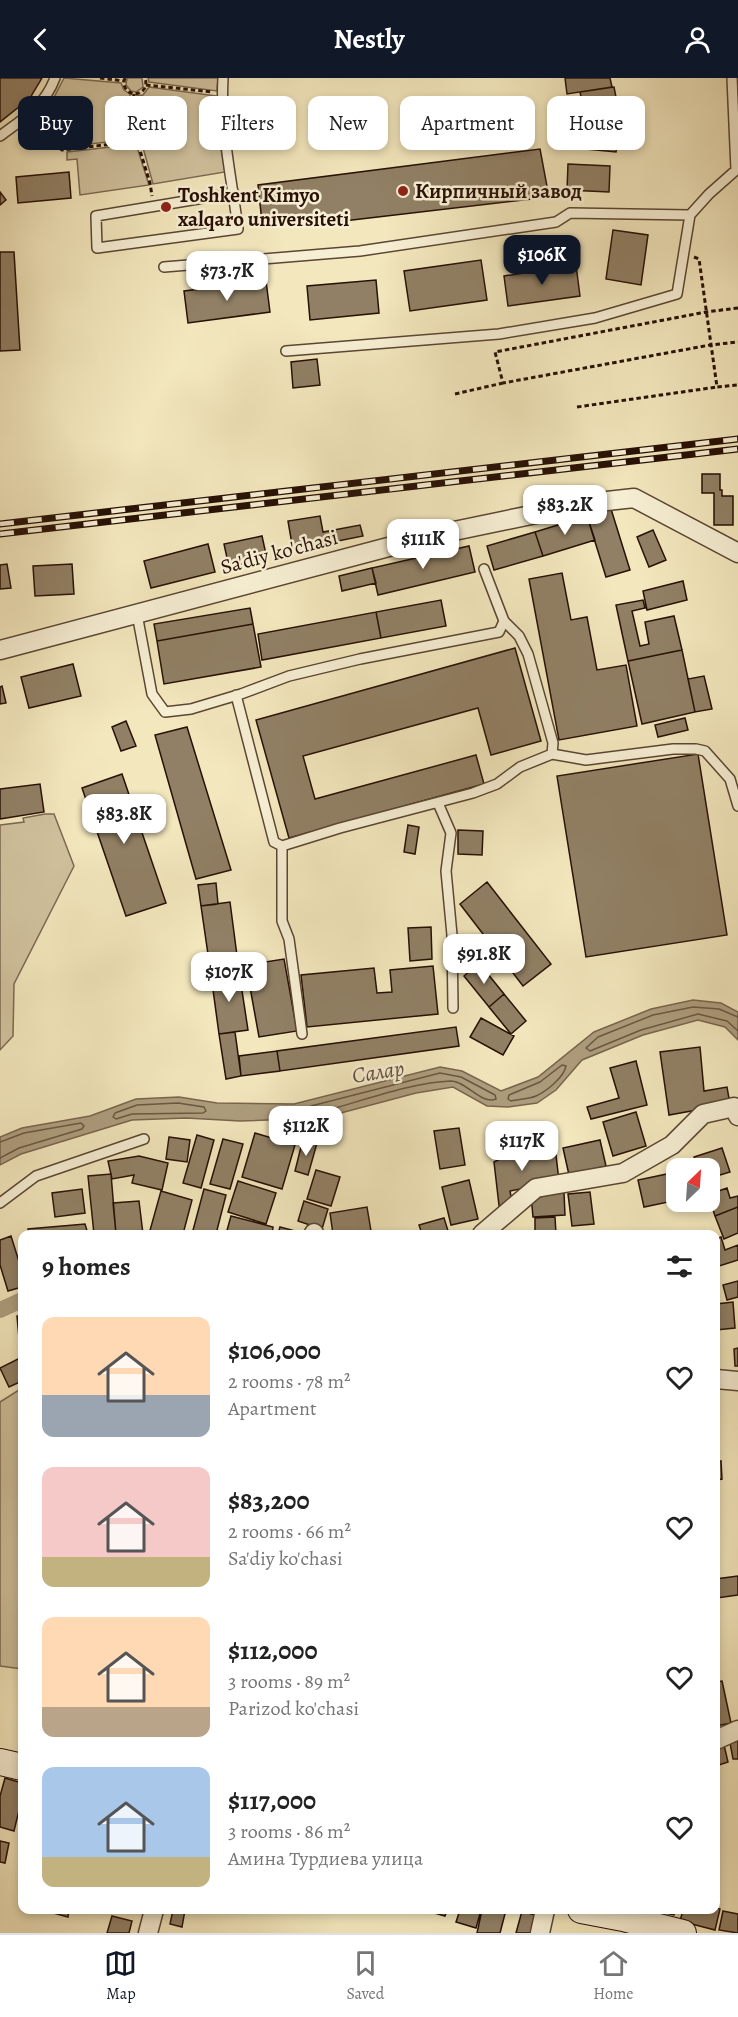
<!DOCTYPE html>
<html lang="en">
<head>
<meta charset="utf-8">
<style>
	body { margin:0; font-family:Alegreya,serif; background:#f2f2f2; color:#222; height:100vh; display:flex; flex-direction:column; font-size:22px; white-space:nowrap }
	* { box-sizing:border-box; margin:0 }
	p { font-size:20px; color:#767676 }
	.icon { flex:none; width:33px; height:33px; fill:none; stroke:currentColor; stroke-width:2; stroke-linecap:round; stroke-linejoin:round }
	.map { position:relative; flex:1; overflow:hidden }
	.panel { position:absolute; left:18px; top:1152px; width:702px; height:684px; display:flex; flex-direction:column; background:#fff; border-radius:12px; box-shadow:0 3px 9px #0003 }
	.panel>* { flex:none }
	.banner { position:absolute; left:18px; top:18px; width:702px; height:54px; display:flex; gap:12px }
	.needle { width:39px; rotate:25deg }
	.fabs { position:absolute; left:666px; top:1080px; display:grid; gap:12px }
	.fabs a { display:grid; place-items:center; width:54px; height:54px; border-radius:12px; background:#fff; box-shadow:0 3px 9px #0003; font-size:30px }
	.price { position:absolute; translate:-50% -51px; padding:0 14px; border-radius:12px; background:#fff; color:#222; font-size:20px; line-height:39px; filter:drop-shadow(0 2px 3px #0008) }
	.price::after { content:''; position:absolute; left:50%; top:36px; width:18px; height:14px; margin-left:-9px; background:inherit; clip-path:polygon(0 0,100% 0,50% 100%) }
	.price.on { background:#111827; color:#fff }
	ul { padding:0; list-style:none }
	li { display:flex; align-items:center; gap:18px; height:150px; padding:0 24px }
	li span { display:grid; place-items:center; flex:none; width:168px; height:120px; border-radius:12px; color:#555 }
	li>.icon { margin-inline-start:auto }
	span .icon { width:72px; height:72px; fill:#fffc; stroke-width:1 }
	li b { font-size:26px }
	h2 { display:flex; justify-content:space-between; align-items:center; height:72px; padding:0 24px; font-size:26px }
	.pill { padding:0 21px; border-radius:12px; background:#fff; box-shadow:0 3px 9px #0003; font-size:21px; line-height:54px }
	.pill.on { background:#111827; color:#fff }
	header { display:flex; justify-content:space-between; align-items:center; height:78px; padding:0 24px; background:#111827; color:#fff; font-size:27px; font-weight:700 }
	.tab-bar { display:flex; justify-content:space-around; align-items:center; height:84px; border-top:2px solid #e0e0e0; background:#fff; font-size:16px; color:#767676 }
	.tab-bar a { display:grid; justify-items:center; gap:3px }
	.tab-bar .on { color:#111827 }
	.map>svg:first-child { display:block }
	.green { fill:#d0c29e; stroke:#7c6952; stroke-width:1.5 }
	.water { fill:#ae9e7e; stroke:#78654e; stroke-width:1.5 }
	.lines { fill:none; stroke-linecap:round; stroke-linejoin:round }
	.shore { stroke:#6a5742; stroke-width:1.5 }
	.canal { stroke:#ae9e7e; stroke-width:16 }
	.building { fill:#918065; stroke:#271005; stroke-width:1.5 }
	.lane-casing { stroke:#5a4633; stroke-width:12 }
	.street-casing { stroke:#5a4633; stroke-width:21 }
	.secondary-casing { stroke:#271005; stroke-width:28 }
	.path { stroke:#271005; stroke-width:3; stroke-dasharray:4.5 3; stroke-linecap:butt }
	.lane { stroke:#f7efd4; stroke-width:9 }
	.street { stroke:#f7efd4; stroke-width:18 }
	.secondary { stroke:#f7efd4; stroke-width:26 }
	.rail-casing { stroke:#271005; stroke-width:7 }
	.rail { stroke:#f7efd4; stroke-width:4.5; stroke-dasharray:14; stroke-linecap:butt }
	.poi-dot { fill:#8f2418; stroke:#f7efd4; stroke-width:2 }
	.labels { text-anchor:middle; stroke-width:5; stroke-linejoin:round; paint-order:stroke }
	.poi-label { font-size:21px; font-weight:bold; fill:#271005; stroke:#f7efd4; text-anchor:start }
	.street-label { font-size:21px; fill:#271005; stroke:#f7efd4 }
	.water-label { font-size:22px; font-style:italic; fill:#64503b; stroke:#f7efd4 }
</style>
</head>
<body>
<header><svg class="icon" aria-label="back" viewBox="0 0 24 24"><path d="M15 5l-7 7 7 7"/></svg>Nestly<svg class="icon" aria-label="person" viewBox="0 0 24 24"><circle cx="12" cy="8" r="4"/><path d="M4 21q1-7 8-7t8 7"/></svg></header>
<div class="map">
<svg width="738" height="1855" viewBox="0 0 738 1855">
	<rect width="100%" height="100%" fill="#f3e7bd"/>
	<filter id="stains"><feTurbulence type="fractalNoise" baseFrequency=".00333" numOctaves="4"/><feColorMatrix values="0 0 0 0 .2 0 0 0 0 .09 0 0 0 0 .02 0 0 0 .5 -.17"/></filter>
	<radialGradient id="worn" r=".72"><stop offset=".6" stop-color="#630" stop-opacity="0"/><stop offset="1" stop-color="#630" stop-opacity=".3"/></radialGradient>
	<!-- green -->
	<path class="green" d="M64,0l57,5 3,7 6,4 -3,31 7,14 -70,8 -15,-9 -9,-25 10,-8z
		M127,0h15l1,9 -7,5 -5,-1 -5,-6z
		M148,0h70l-1,13 -68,-9z
		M149,9l67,9 4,46 5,30 -72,12 -11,-40 -9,-20 3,-28 7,-1z
		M136,66l13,41 -69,10 -3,-36 -10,1v-8z
		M45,736h9l20,52 -60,118 -1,52 -13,14v-225l24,-3 -1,-4z
		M22,1310v281l-22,-3v-264z"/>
	<!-- water -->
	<path class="water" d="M693,922l28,3 17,9v28l-13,-13 -27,-7 -55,15 -61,25 -26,30 -19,13 -29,4 -21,-1 -34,-19 -37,6 -94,25 -82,3 -54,-3 -54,2 -111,34 -21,11v-28l22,-9 68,-12 46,-17 43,-2 38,6 77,1 146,-37 22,4 39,20 37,-14 56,-45 57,-23z"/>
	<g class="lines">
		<!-- shore -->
		<path class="shore" d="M738,939l-19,-8 -26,-2 -40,8 -55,22 -12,11 4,3 51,-21 57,-16 29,7 11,10
			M562,987l4,1c-2,11 -19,25 -30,30 -7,3 -17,3 -25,5l-3,-2 1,-4 31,-13z
			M440,995l21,4 34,18 1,4c-15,6 -30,-18 -45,-18 -38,1 -92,21 -130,31h-10l-2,-2 2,-4z
			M178,1025l26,4 2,4 -3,2 -71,1 -16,5 -3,-2 2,-4 22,-8z
			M0,1064l24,-9 57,-10 3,3 -2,3 -63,19 -19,10"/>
		<!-- canal -->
		<path class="canal" d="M0,1232l22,-10"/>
	</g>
	<!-- building -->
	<path class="building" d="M0,0h42l-12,20 -30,24z
		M565,0h45l2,9 -45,7z
		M614,9l6,31 -4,34 -30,-3 -1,-35 -5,-22z
		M540,71l9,48 -248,29 -39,-4 -4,-37z
		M568,86l42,2 -1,26 -42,-2z
		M69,94l2,26 -53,5 -2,-26z
		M0,114l6,8 -6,5z
		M613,152l35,5 -7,50 -35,-6z
		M0,174h14l6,98 -20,1z
		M481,182l6,40 -77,11 -6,-40z
		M576,187l4,31 -72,10 -4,-30z
		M376,202l3,33 -69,7 -3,-34z
		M266,203l4,31 -82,11 -4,-32z
		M317,281l3,26 -27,3 -2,-26z
		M702,396h18v16h2v6h11v29h-19v-32h-12z
		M611,431l19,61 -24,7 -19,-61z
		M320,438l3,16 37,-7 3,11 -70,14 -5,-29z
		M587,438l8,24 -52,16 -8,-24z
		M653,452l13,30 -17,7 -12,-30z
		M535,454l8,24 -49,14 -7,-24z
		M262,458l5,23 -38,8 -5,-23z
		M208,466l7,28 -64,16 -7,-27z
		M469,468l6,26 -97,23 -6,-27z
		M7,486l4,24 -11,1v-24z
		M72,486l2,30 -39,2 -2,-30z
		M372,490l4,15 -34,8 -3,-15z
		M562,495l9,47 16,-3 10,53 29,-5 11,61 -78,14 -30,-161z
		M683,503l4,19 -40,10 -4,-19z
		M441,522l5,26 -65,12 -5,-26z
		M643,522l2,8 -13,3 8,35 9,-2 -4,-22 29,-6 8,34 -54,11 -12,-56z
		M250,530l3,16 -96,17 -3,-17z
		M376,534l5,26 -119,22 -4,-26z
		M253,546l8,43 -97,17 -7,-43z
		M515,570l26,93 -50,14 -13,-47 -175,48 12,43 161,-44 8,29 -195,54 -33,-118z
		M682,572l13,62 -53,12 -14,-63z
		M73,586l8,32 -52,12 -8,-31z
		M704,598l8,33 -17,3 -7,-33z
		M2,608l4,17 -6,1v-17z
		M685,640l3,12 -30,7 -3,-12z
		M126,643l10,25 -15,5 -9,-24z
		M187,649l44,143 -35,9 -41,-144z
		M698,676l29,181 -141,22 -29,-181z
		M122,696l44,129 -40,13 -44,-128z
		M40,706l4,28 -44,7v-30z
		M408,747l11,2 -4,27 -11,-2z
		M458,752l25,1 -1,24 -24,-1z
		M487,804l64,82 -28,22 -63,-82z
		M216,805l2,21 -17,2 -3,-21z
		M230,824l9,69 -28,4 -10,-69z
		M431,849l1,32 -22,2 -2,-33z
		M284,881l13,72 -38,6 -13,-72z
		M479,885l25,31 -15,13 -25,-31z
		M433,888l5,48 -131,13 -6,-52 73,-7 3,25 15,-1 -2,-22z
		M239,893l9,59 -29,4 -8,-59z
		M504,916l22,27 -15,13 -22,-27z
		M481,940l33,18 -11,19 -33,-18z
		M456,949l3,19 -179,25 -3,-20z
		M235,954l6,44 -15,3 -7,-45z
		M700,969l4,44 23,-4 3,17 -61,11 -9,-63z
		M277,973l3,20 -39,5 -2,-20z
		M636,983l11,44 -56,14 -4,-12 32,-9 -9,-30z
		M636,1034l10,34 -33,10 -10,-34z
		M459,1050l6,37 -25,4 -6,-38z
		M255,1055l40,12 -13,44 -40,-12z
		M197,1057l17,5 -13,48 -18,-5z
		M169,1059l21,3 -3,22 -21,-3z
		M223,1061l20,5 -13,45 -20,-5z
		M303,1061l14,4 -9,32 -13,-4z
		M528,1061l2,16h26l3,26 -49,10 3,16 -13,7 -6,-52 10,-5 10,-17z
		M600,1062l6,26 -37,9 -6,-27z
		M722,1070l8,24 -20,6v-10h-12l-4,-11z
		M139,1078l29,7 -6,27 -30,-7 2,-8 -22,4 -4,-18z
		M316,1092l24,7 -9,29 -24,-7z
		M111,1096l5,60h-22l-6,-58z
		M667,1096l6,27 -29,6 -6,-27z
		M469,1102l9,39 -27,6 -9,-38z
		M238,1103l38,12 -10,31 -38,-12z
		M727,1110l3,10 8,-2v11l-23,9 -5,-15v-7z
		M82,1111l3,24 -30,4 -3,-24z
		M204,1111l22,6 -10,39h-24z
		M161,1113l31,9 -9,34h-34z
		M590,1114l4,32 -22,2 -4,-32z
		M564,1115l1,22 -32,2 -2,-22z
		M139,1123l4,33h-27l-3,-31z
		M304,1123l24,8 -6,20 -24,-8z
		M367,1129l4,24 -18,3h-20l-3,-21z
		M738,1129v26l-14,6 -9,-23z
		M231,1138l42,11 -1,7h-46z
		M555,1139l1,17h-21v-16z
		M444,1140l5,16h-27l-3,-9z
		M85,1146l3,10h-59l-1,-5z
		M280,1149l23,6v1h-25z
		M11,1158l11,35v16l-14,4 -8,-26v-25z
		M721,1159l4,13 13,-5v15l-22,7v-28z
		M738,1203v16l-11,3 -4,-15z
		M733,1224l2,26 -19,2v-26z
		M22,1237v22l-3,1 -2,-22z
		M738,1270v18h-3l-1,-17z
		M22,1279v24l-13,6 -9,-19z
		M716,1333l2,28h-2z
		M721,1383l1,18 -6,1v-18z
		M738,1498v19l-21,3 -1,-19z
		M722,1603l9,42 -15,3v-44z
		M738,1663v18h-5l-3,-16z
		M724,1667l4,17 -12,4v-19z
		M5,1700l17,5v15l-8,33 -14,-4v-31z
		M0,1763l9,2 -4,20 -5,-1z
		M716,1830l4,1 -5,21 -35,-9 3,-11h33z
		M53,1832h16l-1,7 -15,-4z
		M173,1832h12l-3,17 -12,-3z
		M424,1832h23l-2,6z
		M460,1832h21l-5,18 -20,-6z
		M482,1832h24l-6,23h-23z
		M650,1832h26l-2,5z
		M522,1833l19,6 -5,16h-20z
		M723,1833l15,3v19l-19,-3z
		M112,1838l20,5 -3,12h-22z"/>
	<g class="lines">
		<defs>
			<path id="lane" d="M223,0c-3,51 9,101 15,151l-141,19 -1,-32 138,-23
				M0,58c24,-18 44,-29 55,-58
				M690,137l19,-21 27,-24 -4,-92
				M164,189l196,-16 196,-29 14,-9 120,2 -13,79 -82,24 -96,16 -213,17
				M137,536l15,80 13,18 26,-3 50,-15 48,-18 71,-17 139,-27 5,-11 -20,-52
				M236,617l38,147 8,4 58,-18 133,-35 24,-9 23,-17 32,-13 1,-11 -25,-89 -9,-18 -15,-15
				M552,676l34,6 87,-11h23l9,2 25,28 8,27
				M438,725l13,30 -5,38 6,64 1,73
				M282,768v75l7,18 13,95
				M0,1125l36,-27 108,-37"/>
			<path id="street" d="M0,572l430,-114 159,-33 45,-5 104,55
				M314,1156v-1
				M482,1156l54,-46 87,-15 49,-28 31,-31 31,-7 4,9
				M716,1301l22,2
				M716,1662l22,-10
				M148,1855l6,-23
				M540,1855l5,-23"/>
			<path id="secondary" d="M0,1684l22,5
				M581,1832l42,8 60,15"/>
		</defs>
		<!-- lane casing -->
		<use href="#lane" class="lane-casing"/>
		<!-- street casing -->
		<use href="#street" class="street-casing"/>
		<!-- secondary casing -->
		<use href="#secondary" class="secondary-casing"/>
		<!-- path -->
		<path class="path" d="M100,0l24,3
			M125,0c-3,8 1,13 8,16 10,0 15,-7 12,-16
			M146,7l67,7
			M134,16l-4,30 7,17 13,42 2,13
			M39,42l5,18 18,12 75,-9
			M694,179l5,2 18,128 21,-2
			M738,230l-32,4 -211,40 8,31 207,-38 28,-3
			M455,316l48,-11
			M577,329l140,-20"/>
		<!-- lane -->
		<use href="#lane" class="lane"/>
		<!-- street -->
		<use href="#street" class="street"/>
		<!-- secondary -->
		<use href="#secondary" class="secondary"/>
		<defs>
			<path id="rail" d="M0,446l738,-85
				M0,456l738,-85"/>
		</defs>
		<!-- rail casing -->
		<use href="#rail" class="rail-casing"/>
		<!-- rail -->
		<use href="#rail" class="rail"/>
	</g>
	<!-- markers -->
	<g class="poi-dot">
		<circle cx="403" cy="113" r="6"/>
		<circle cx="166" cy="129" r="6"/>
	</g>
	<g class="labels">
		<!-- poi labels -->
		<g class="poi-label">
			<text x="415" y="120">Кирпичный завод</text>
			<text x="178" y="124">Toshkent Kimyo<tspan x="178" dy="24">xalqaro universiteti</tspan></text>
		</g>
		<!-- street labels -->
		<g class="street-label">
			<text transform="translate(279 474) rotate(-15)" y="7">Sa'diy ko'chasi</text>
		</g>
		<!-- water labels -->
		<g class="water-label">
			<text transform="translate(378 993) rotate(-9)" y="8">Салар</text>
		</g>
	</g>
	<rect width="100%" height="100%" filter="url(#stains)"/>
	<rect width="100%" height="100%" fill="url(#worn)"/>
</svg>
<div class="fabs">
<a><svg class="needle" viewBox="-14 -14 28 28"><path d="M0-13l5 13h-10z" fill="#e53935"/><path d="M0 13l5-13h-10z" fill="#767676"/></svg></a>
</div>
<b class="price on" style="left:542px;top:208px">$106K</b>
<b class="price" style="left:227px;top:224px">$73.7K</b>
<b class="price" style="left:565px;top:458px">$83.2K</b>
<b class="price" style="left:423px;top:492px">$111K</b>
<b class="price" style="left:124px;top:767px">$83.8K</b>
<b class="price" style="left:484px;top:907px">$91.8K</b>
<b class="price" style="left:229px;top:925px">$107K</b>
<b class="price" style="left:306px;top:1079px">$112K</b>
<b class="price" style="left:522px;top:1094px">$117K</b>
<div class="banner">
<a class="pill on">Buy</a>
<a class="pill">Rent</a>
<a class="pill">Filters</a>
<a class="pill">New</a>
<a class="pill">Apartment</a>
<a class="pill">House</a>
</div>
<section class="panel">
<h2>9 homes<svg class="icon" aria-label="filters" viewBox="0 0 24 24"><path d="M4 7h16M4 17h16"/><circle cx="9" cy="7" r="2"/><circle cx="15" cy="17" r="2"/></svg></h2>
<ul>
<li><span style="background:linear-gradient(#ffd9b3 65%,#9aa5b1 0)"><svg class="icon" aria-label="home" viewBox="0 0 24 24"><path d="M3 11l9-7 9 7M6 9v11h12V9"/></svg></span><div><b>$106,000</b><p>2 rooms · 78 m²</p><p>Apartment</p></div><svg class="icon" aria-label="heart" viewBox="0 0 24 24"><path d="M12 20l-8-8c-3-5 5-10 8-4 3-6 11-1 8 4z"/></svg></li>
<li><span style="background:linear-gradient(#f6c9c9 75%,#c2b280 0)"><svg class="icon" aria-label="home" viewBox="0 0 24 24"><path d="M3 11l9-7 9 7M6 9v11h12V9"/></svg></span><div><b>$83,200</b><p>2 rooms · 66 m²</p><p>Sa'diy ko'chasi</p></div><svg class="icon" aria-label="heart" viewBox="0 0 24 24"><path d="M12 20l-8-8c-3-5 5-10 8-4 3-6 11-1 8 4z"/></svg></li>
<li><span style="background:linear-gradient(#ffd9b3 75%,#b9a48a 0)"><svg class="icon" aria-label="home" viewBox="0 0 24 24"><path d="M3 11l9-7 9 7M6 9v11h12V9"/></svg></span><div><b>$112,000</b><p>3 rooms · 89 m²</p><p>Parizod ko'chasi</p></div><svg class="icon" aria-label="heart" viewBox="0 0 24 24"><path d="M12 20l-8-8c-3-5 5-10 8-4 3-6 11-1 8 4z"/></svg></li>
<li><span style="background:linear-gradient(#a9c7e8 75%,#c2b280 0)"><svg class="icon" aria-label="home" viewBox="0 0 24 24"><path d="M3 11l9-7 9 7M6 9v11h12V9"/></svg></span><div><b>$117,000</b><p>3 rooms · 86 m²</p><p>Амина Турдиева улица</p></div><svg class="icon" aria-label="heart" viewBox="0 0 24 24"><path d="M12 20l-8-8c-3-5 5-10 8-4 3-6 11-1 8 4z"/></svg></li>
</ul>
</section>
</div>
<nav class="tab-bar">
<a class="on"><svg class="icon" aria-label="map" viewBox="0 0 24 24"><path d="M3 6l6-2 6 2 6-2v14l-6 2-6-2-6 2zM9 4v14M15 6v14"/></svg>Map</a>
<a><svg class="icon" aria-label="saved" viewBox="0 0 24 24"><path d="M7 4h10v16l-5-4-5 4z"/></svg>Saved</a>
<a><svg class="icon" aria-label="home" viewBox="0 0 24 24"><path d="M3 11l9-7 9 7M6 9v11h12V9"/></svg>Home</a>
</nav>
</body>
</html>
